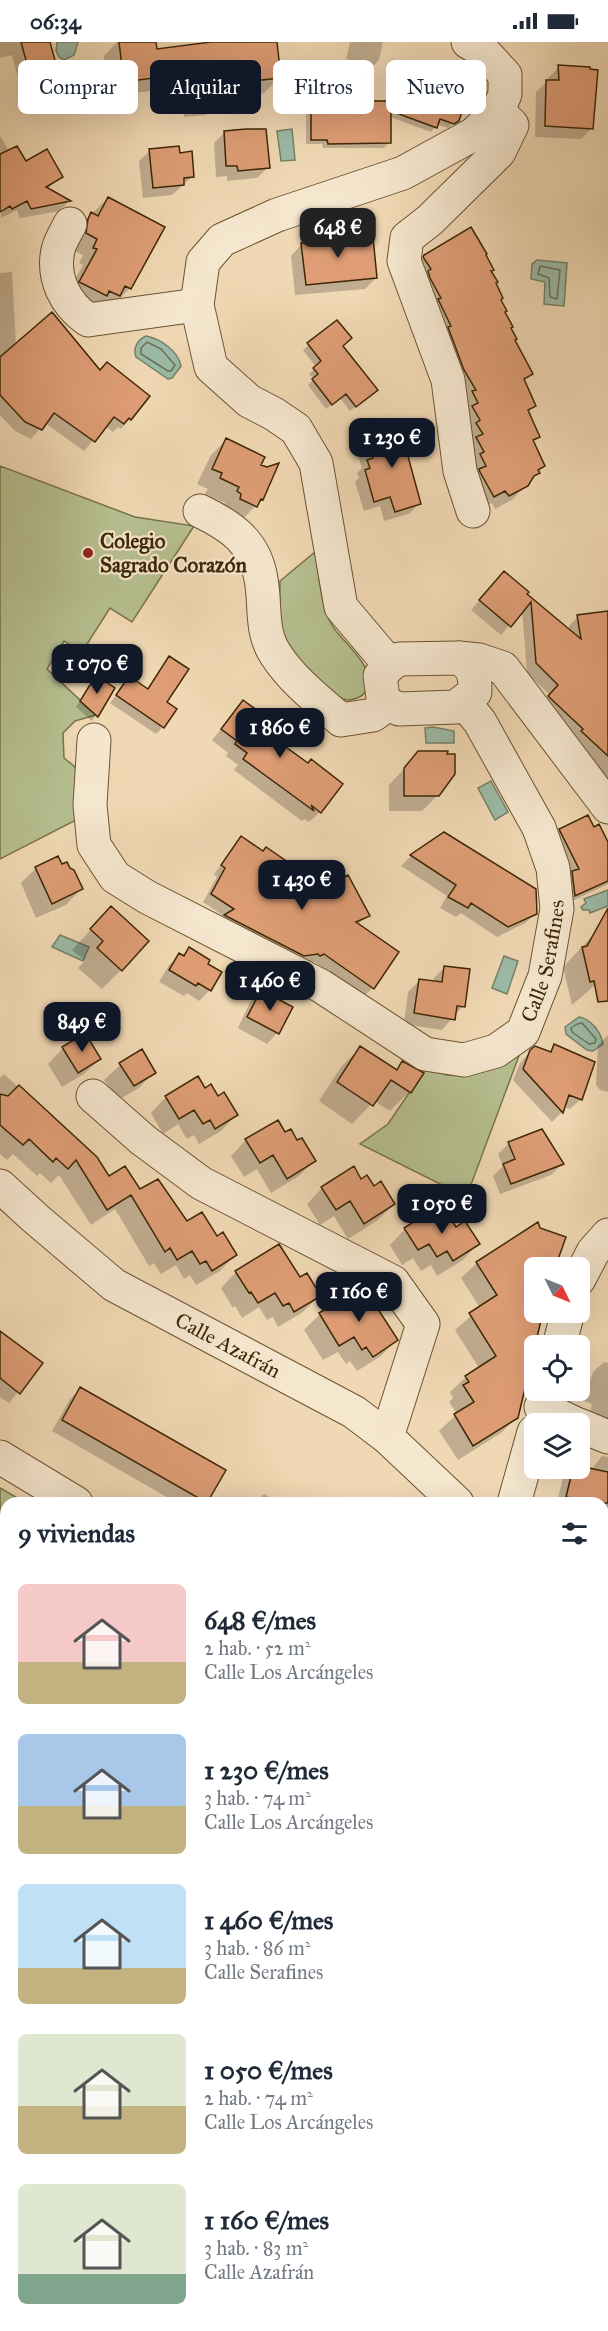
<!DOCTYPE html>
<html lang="es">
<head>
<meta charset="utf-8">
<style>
	body { margin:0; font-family:"IM FELL Great Primer",serif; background:#f6f6f7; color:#1f2937; height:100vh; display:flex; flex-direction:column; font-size:22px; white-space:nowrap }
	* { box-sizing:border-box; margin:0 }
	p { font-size:20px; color:#747a83 }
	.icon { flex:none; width:33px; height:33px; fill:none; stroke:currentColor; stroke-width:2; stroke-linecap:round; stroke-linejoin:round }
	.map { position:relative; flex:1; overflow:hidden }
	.sheet { position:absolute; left:0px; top:1455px; width:609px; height:834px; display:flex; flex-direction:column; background:#fff; border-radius:18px 18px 0 0; box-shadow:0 6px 24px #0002 }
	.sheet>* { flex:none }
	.guide { position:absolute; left:18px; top:18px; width:573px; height:54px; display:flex; gap:12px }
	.needle { width:39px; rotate:133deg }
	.buttons { position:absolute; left:524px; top:1215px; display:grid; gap:12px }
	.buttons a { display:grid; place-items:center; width:66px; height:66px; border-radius:9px; background:#fff; box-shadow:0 6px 24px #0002; font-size:30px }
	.price { position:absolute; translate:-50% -51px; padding:0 14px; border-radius:12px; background:#111827; color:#fff; font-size:20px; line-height:39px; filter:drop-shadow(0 2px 3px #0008) }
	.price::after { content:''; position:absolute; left:50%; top:36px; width:18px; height:14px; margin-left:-9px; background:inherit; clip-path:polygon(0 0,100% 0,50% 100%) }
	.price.on { background:#222; color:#fff }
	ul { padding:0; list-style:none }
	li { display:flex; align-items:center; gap:18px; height:150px; padding:0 18px }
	li span { display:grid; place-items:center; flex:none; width:168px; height:120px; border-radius:9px; color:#555 }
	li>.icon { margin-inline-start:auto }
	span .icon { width:72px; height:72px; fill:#fffc; stroke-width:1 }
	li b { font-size:26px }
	h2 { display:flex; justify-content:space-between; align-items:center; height:72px; padding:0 18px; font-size:26px }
	.chip { padding:0 21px; border-radius:9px; background:#fff; box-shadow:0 6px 24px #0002; font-size:21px; line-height:54px }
	.chip.on { background:#111827; color:#fff }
	.status { display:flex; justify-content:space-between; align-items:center; height:42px; padding:0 30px; background:#fff; direction:ltr }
	.status svg { height:16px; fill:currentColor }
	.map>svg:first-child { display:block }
	.green { fill:#b6bf90; stroke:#7a734a; stroke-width:1.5 }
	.water { fill:#9bbba7; stroke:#758066; stroke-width:1.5 }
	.shadow { fill:#0003 }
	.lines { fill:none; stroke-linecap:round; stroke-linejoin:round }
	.shore { stroke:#6c7156; stroke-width:1.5 }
	.building { fill:#de9d75; stroke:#3d2705; stroke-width:1.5 }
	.minor-casing { stroke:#6a5331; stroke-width:35 }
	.major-casing { stroke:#3d2705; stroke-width:35 }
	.minor { stroke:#f5e6ce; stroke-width:33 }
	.major { stroke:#f0d8b4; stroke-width:33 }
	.poi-dot { fill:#8f2418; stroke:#f5e6ce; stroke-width:2 }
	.labels { text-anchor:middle; stroke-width:4.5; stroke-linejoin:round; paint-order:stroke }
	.poi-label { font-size:21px; font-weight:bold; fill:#3d2705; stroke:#f5e6ce; text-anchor:start }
	.street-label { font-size:21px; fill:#3d2705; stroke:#f5e6ce }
</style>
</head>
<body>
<div class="status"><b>06:34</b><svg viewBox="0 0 49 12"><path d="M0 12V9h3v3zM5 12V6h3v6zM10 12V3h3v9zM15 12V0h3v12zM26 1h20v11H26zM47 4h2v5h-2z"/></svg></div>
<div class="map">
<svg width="608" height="2289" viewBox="0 0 608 2289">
	<rect width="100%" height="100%" fill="#f0d8b4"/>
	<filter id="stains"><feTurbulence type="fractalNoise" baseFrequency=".00333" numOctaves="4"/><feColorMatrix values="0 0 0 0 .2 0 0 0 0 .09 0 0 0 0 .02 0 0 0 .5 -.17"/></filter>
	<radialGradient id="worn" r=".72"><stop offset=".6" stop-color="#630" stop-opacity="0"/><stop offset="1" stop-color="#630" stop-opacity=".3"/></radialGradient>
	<!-- green -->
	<path class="green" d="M0,424l135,51 59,9 -62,96 -22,-14 -28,44 -18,-11 -17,28 49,46 -21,6 -12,12 1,25 10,8 4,7 -2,47 -76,39z
		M315,510c5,25 5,59 21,79 11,14 32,31 33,50 0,5 -4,13 -8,15 -5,3 -12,5 -18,3 -19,-10 -50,-44 -59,-64 -6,-15 -4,-38 -4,-54z
		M520,1011l-48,129 -8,14 -104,-52 28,-20 38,-56 21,7h19z
		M0,1446l26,15h-20v170l-6,-3z
		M603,1962l5,6v142l-5,5z
		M6,2205v78h211l-1,6h-216v-61z
		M427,2283h90l3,6h-95z"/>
	<!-- water -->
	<path class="water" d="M57,0h21l-4,13 -10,5 -5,-3 -3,-6z
		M292,87l3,31 -14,1 -4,-30z
		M537,218l30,3 -3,43 -20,-2 1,-22 -14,-3 1,-15z
		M146,294c15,3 32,15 35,30l-9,12 -4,1 -32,-22c-3,-9 1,-17 10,-21z
		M433,685l21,4v12h-28l-1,-15z
		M491,739l17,31 -13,8 -17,-32z
		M608,848v16l-18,7 -1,-3h-6l-2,-3 5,-4 -2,-4z
		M60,893l29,12 -6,14 -31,-14z
		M504,914l14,5 -11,33 -15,-6z
		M579,975c12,2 22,15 24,27l-10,7 -6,-1 -21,-16 -1,-7z
		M114,2283h38l-1,6h-38z"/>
	<!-- shadow -->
	<path class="shadow" d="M0,0h49l8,33 -10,10h-27l-8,-30 -12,3z
		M117,0h37l1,8 78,-8h43l4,35 -16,16 -43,5 -15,17 -22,2 -1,-10 -12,1 -3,-19 -60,7 -4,-40z
		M350,0h33l-4,18 -5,5 -28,-6z
		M559,25l33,61 -11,11 -46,-2 1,-45 12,-11v-3z
		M311,61h152l-6,17 -9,8 -11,-4 -6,8 -41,-15v25l-6,6h-61l-1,-4h-16v-36z
		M225,90l43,35 -11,11 -30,3v-5l-11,1 -2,-34z
		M0,94l9,15 17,12 35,14 -14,12 22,12 -9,10 -40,7 -3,-8 -16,8z
		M150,109l29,3 14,22 -21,19 -29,3 -4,-37z
		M108,156l22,90 -16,16 -11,7 -38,-14 18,-32 -4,-2 4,-8 -12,-6 5,-20z
		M313,190l23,10 40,36 -11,11 -70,6 -4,-39z
		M425,214l65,16 24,68 17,34 -7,7 11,24 -7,7 10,24 -5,6 11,23 -31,34 -18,10 -3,-6 -12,6 -69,-239z
		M12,230l4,72 83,28 49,24 -27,33 -3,-2 -5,5 -8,-6 -21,25 -39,-28 -14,16 -16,-8 -15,-16v-142z
		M337,280l5,24 29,49 -21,16 -10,-13 -14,11 -18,-24 6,-6 -5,-5 7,-7 -13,-17z
		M367,396l42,10 -4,3 15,52 -11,11 -25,7 -4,-15 -16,5 -9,-29 4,-4 -2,-5 5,-5 -6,-19z
		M226,398l33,25 3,34 -21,22 -18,-14 2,-4 -20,-9 3,-5 -11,-5 14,-29z
		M495,540l30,13 45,37 -1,-6 9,-9 30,58v107l-68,-76 10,-11 -23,-22 -5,-63 -21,25 -30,-25z
		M169,616l-6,69 -7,7 -46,-31 19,-25 17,12z
		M89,644l24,3 -21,32 -16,-14z
		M243,660l77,110 -11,10 -5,-3 -2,2 -68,-51 4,-5 -12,-9 2,-3 -16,-13z
		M419,711l19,42 -16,16h-33v-26z
		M593,787l15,16v39l-42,20 -15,-64 9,-10z
		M444,792l92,79 -11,10 -28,14 -36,-24 -5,4 -16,-9 7,-12 -46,-30 10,-10z
		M241,796l127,77 -11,10 40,27 -24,36 -9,8 -49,-34 -20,2 -78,-40 8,-7 -22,-15 14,-25 -3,-3z
		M61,824l20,23 -15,16 -30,13 -15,-35 15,-15z
		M111,866l10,62 -19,19 -24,-21 7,-7 -13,-11z
		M608,890v42l-36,31 -9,-38 32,-34z
		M189,907l17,16 4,25 -11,11 -12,-8 -3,3 -25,-14 10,-17z
		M445,925l18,39 -21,24 -38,-6 4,-32 11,-11 14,2 1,-5z
		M261,950l16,41 -10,11 -29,-16 12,-26z
		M608,993v57l-8,-2 -4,-5 2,-40z
		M554,1004l23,8 14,15 -10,30 -11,10 -6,-2 -2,5 -10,10 -39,-42 7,-17 11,-12 17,2z
		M63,1006l36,11 -15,15 -22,13 -14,-23z
		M360,1006l35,23 7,-8 20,10 -13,19 -19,19 -16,-10 -22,23 -33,-23 22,-34z
		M142,1009l12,21 -15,16 -21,12 -14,-20 16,-15z
		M4,1032l92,84 13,20 31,13 47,32 29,15 19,17 -15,16 -24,14 -6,-10 -6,4 -8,-14 -15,9 -7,-11 -5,3 -34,-57 -24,16 -32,-50 -8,8 -11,-10 -3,3 -24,-22 -6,6 -7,-6v-76z
		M205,1048l12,8 19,17 -15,16 -22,13 -5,-9 -7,4 -9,-15 -15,10 -12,-21 15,-16z
		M284,1092l13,8 17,19 -15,15 -28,17 -14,-24 -13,8 -13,-21 15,-16z
		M509,1101l53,21 -11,11 -51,19 -7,-18 10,-10 -5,-12z
		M361,1139l33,23 -16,16 -30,19 -14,-23 -14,9 -13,-21 15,-16z
		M444,1179l34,23 -15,16 -26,16 -6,-11 -10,6 -8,-13 -11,7 -12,-20 15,-16z
		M477,1221l57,5 -17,149 -16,16 -43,27 -19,-29 18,-17 -8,-12 4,-4 -3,-6 16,-15 13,-9 -24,-38 25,-22 -19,-30z
		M236,1230l64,8 19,16 -16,16 -25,15 -5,-10 -6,3 -8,-13 -17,11 -7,-12 -2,2 -12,-20z
		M361,1246l35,52 -15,16 -24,15 -7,-10 -4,3 -8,-12 -15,8 -19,-30 16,-16z
		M0,1289l41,32 -32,40 -9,-6z
		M604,1320l4,1v71l-21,-11 5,-19 -8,-3 9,-29z
		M81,1347l142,82 -18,31 -28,1 -125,-72 18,-32z
		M602,1414l6,1v65l-5,20v-39h-46l6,-26 9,-9 19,2z
		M264,1452l16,9h-26z
		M0,1680l6,3v60l-6,-4z
		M603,1740h5v60h-3v-12h-2z
		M0,1838h3l-3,29z
		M0,1868h6v42h-6z
		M0,1919h5l-2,37 -3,3z
		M219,2283h68l8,6h-77z"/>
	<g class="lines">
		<!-- shore -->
		<path class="shore" d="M540,224l20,4 -3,29 -7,-2 -1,-19 -11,-4z
			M147,300l14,7 14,16 -4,6h-3l-27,-17v-6z
			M577,982l5,-1 14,16 -1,4 -6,1 -17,-12 -1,-4z"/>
	</g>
	<!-- building -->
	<path class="building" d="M21,0h29l9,33h-29z
		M119,0h37l1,7 54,-7h66l4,36 -60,6 2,16 -24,2 -1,-9 -12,1 -3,-20 -59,8z
		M558,23l32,2v2l8,1 -5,59 -48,-3 1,-46h13z
		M311,59h154l-6,20 -5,3 -14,-5 -3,9 -46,-17v32l-63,1 -1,-4h-16z
		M246,87h20l4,39 -32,3 -1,-5h-11l-2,-35z
		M17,104l9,15 21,-12 16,28 -17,10 25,14 -40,8 -4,-8 -15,8 -2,-3 -10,6v-58z
		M179,104l1,7 12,-2 2,26 -10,1v7l-31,3 -4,-39z
		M108,155l57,30 -34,62 -6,-3 -5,10 -11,-5 -2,5 -28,-14 18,-33 -4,-1 4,-9 -11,-6 2,-14 3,-7 7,4z
		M471,185l16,27 -1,1 8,15 -3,1 7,11 -2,1 7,15 -2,2 6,11 -2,1 8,15 -2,1 6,11 -2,1 18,34 -9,5 12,27 -8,4 12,27 -7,3 12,26 -7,4 2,3 -6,3 -6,10 -19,10 -4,-5 -11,6 -14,-25 -1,-3 7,-3 -6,-12 4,-2 -8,-15 7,-3 -7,-11 4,-3 -8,-14 6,-3 -6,-12 4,-1 -12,-20 -16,-43 3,-1 -13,-27 3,-1 -11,-20 -2,-7 3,-2 -8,-12 1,-2z
		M337,186l1,13 35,-4 4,41 -71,7 -5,-42h12l-1,-13z
		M52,270l48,58 7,-8 43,34 -19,24 -2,-2 -5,6 -10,-7 -19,25 -41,-29 -12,17 -17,-8 -25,-27v-38z
		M337,278l15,18 -9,8 35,44 -22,17 -10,-13 -14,11 -20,-26 6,-5 -5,-6 8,-7 -14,-18z
		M403,383l7,23 -4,1 15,55 -26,8 -5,-15 -16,5 -9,-32 5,-2 -3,-8 6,-2 -7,-21z
		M226,396l39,19 -4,8 6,2 12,-4 -16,37 -2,-1 -4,8 -17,-8 1,-5 -4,-3 2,-4 -19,-9 2,-5 -10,-4z
		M504,529l25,21 -2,2 54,45 -4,-24 31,-4v145l-27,-25 2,-2 -35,-33 10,-11 -22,-22 -5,-61 -20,25 -32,-27z
		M169,614l20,13 -22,33 10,7 -13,19 -48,-33 13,-19 19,13z
		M96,633l19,13 -17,29 -18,-16z
		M243,658l33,24 -8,10 40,29 3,-4 32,25 -22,29 -10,-8 3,6 -71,-52 4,-6 -12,-9 2,-3 -16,-12z
		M418,709h30l-1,3h8v20l-16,22h-35v-28z
		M588,773l6,12 5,-3 9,18v39l-33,15 -3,-25 7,-2 -20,-40z
		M444,790l92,57 1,25 -29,13 -37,-24 -3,5 -20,-11 8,-12 -46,-30z
		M241,794l22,15 3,-4 58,40 24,-12 22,41 -14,6 43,30 -25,37 -50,-35 -4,2 -2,-2 -14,2 -80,-41 10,-6 -23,-15 14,-26 -4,-3z
		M58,814l4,8 5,-2 3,6 4,2 9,19 -31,15 -17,-37z
		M111,864l38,35 -27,30 -25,-23 6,-7 -13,-12z
		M608,866v93l-10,1 -4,-21 -4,1 -8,-35 5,-1z
		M189,905l21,13 -2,4 14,8 -11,19 -13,-8 -2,3 -27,-16 10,-17 5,3z
		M444,924l26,3 -5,38 -8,-1 -2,14 -41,-7 5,-34 23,3z
		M261,948l32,17 -14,27 -32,-17z
		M85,991l16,26 -23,14 -16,-26z
		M554,1002l41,18 -13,38 -13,-5 -6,18 -40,-44 7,-19 5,-4 16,6z
		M360,1004l37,24 5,-9 22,12 -13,20 -20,-13 -18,26 -36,-24z
		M142,1007l14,24 -22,13 -15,-23z
		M198,1034l7,12 6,-4 7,12 6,-4 14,23 -23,14 -5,-9 -7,4 -9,-14 -15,9 -14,-23z
		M19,1043l78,72 12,19 16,-10 15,23 18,-10 29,42 15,-9 15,24 6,-4 14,23 -25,16 -6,-10 -6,3 -8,-13 -15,9 -7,-12 -5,4 -34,-57 -24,15 -31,-50 -8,9 -12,-11 -3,4 -24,-23 -6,6 -23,-20v-31l8,2z
		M278,1078l7,12 6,-3 6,11 5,-2 14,23 -29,18 -14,-24 -13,8 -15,-24z
		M542,1087l22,35 -53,20 -8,-20 12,-5 -7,-17z
		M354,1124l7,13 6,-4 7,11 7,-5 14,23 -31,20 -14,-23 -14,9 -15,-23z
		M437,1165l7,12 5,-3 7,11 9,-6 15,23 -27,17 -6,-10 -10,6 -8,-13 -11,6 -14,-22z
		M538,1180l2,6 26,9 -11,31h-21v44h9l-25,106 -45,28 -19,-32 20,-12 -11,-17 6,-3 -4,-6 31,-20 -27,-43 28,-18 -21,-33z
		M279,1202l21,33 7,-4 14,23 -27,16 -5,-9 -6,3 -8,-13 -17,10 -7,-11 -2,1 -14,-22z
		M361,1245l4,2 33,51 -25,17 -7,-10 -4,3 -8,-13 -15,9 -20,-33z
		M0,1289l43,32 -23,31 -20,-16z
		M80,1345l146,83 -19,33 -145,-83z
		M579,1424l29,6v31h-12l-30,-6 7,-29h6z"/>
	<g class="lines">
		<defs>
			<g id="minor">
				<path d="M70,182c-4,8 -10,17 -12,26 -6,28 7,54 30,70l109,-15"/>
				<path d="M200,469c31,15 55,31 61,68 5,26 -1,53 15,76 17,26 42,45 65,65l32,-5 15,-11"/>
				<path d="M473,469l-13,-40 -12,-91 -44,-119 3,-23 23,-18 69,-68 13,-27 -14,-14"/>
				<path d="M459,616c15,9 16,17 16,34l-19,15 -57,2 -11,-5 -5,-6 -3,-22 10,-11 9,-6z"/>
				<path d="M459,616l20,2 24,8 105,139"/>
				<path d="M390,623l-49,-58 -25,-144 -20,-34 -22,-15 -25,-13 -38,-34 -14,-62 6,-43 19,-22 55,-25 126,-42 71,-39 24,-23 7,-17v-19l-23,-25 -14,-8"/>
				<path id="s1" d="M94,698l-4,65 4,40 21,32 32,20 174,89 104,68 39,6 32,-9 27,-19 22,-56 12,-67 -4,-41 -14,-40 -59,-106 -16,-20"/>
				<path d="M93,1054l50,44 58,43 192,99 30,42 -36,113"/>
				<path id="s2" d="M0,1144l35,32 79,67 240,127 33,25 70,66"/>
				<path d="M579,1237l14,-27 15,-17"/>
				<path d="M559,1304l9,-34"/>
				<path d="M541,1365l35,17"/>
				<path d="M579,1383l29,12"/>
				<path d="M0,1415l76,46"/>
				<path d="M514,1461l20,-71"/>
				<path d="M603,1565l5,2"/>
				<path d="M0,1780l6,4"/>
				<path d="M603,1922l5,6"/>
				<path d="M0,2040l6,1"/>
			</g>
			<path id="major" d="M603,2176l5,-4
				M539,2283l2,6
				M406,2289l1,-6"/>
		</defs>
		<!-- minor casing -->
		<use href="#minor" class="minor-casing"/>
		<!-- major casing -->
		<use href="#major" class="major-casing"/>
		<!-- minor -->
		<use href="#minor" class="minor"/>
		<!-- major -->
		<use href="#major" class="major"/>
	</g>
	<!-- markers -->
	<circle class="poi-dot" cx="88" cy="511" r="6"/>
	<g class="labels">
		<!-- poi labels -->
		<g class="poi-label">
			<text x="100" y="506">Colegio<tspan x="100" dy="24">Sagrado Corazón</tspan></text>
		</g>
		<!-- street labels -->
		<g class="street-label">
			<text dy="7" stroke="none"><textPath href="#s1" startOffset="681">Calle Serafines</textPath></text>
			<text dy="7" stroke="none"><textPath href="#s2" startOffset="280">Calle Azafrán</textPath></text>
		</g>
	</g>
	<rect width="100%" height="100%" filter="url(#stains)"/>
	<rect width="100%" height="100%" fill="url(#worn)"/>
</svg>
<div class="buttons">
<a><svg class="needle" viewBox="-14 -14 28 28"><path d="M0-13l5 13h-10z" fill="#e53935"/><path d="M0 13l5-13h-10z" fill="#747a83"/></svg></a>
<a><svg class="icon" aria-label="locate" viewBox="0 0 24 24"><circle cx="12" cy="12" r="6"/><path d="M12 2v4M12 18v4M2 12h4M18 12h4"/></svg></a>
<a><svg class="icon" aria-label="layers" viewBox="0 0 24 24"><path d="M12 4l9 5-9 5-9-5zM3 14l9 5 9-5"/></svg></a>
</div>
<b class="price on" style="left:338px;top:217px">648 €</b>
<b class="price" style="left:392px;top:427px">1 230 €</b>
<b class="price" style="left:97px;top:653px">1 070 €</b>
<b class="price" style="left:280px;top:717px">1 860 €</b>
<b class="price" style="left:302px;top:869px">1 430 €</b>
<b class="price" style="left:270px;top:970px">1 460 €</b>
<b class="price" style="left:82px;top:1011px">849 €</b>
<b class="price" style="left:442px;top:1193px">1 050 €</b>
<b class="price" style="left:359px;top:1281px">1 160 €</b>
<div class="guide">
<a class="chip">Comprar</a>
<a class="chip on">Alquilar</a>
<a class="chip">Filtros</a>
<a class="chip">Nuevo</a>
</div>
<section class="sheet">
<h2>9 viviendas<svg class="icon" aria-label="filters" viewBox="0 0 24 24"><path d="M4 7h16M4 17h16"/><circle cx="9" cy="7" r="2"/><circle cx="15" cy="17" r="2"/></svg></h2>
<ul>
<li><span style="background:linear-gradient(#f6c9c9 65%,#c2b280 0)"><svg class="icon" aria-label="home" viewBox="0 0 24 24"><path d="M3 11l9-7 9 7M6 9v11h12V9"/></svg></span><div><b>648 €/mes</b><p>2 hab. · 52 m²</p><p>Calle Los Arcángeles</p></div></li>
<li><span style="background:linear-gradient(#a9c7e8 60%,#c2b280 0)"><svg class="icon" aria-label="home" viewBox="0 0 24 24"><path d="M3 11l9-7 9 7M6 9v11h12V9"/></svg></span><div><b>1 230 €/mes</b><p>3 hab. · 74 m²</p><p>Calle Los Arcángeles</p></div></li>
<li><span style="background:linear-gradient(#bfe0f5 70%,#c2b280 0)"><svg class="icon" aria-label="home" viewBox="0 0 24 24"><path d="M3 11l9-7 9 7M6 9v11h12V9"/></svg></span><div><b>1 460 €/mes</b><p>3 hab. · 86 m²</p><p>Calle Serafines</p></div></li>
<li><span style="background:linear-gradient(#dfe7d0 60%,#c2b280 0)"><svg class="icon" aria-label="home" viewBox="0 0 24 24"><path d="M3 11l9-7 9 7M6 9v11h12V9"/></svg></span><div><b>1 050 €/mes</b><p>2 hab. · 74 m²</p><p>Calle Los Arcángeles</p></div></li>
<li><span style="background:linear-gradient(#dfe7d0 75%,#7fa58c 0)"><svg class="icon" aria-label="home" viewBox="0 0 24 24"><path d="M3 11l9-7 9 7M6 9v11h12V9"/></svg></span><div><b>1 160 €/mes</b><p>3 hab. · 83 m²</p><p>Calle Azafrán</p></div></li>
</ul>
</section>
</div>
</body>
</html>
